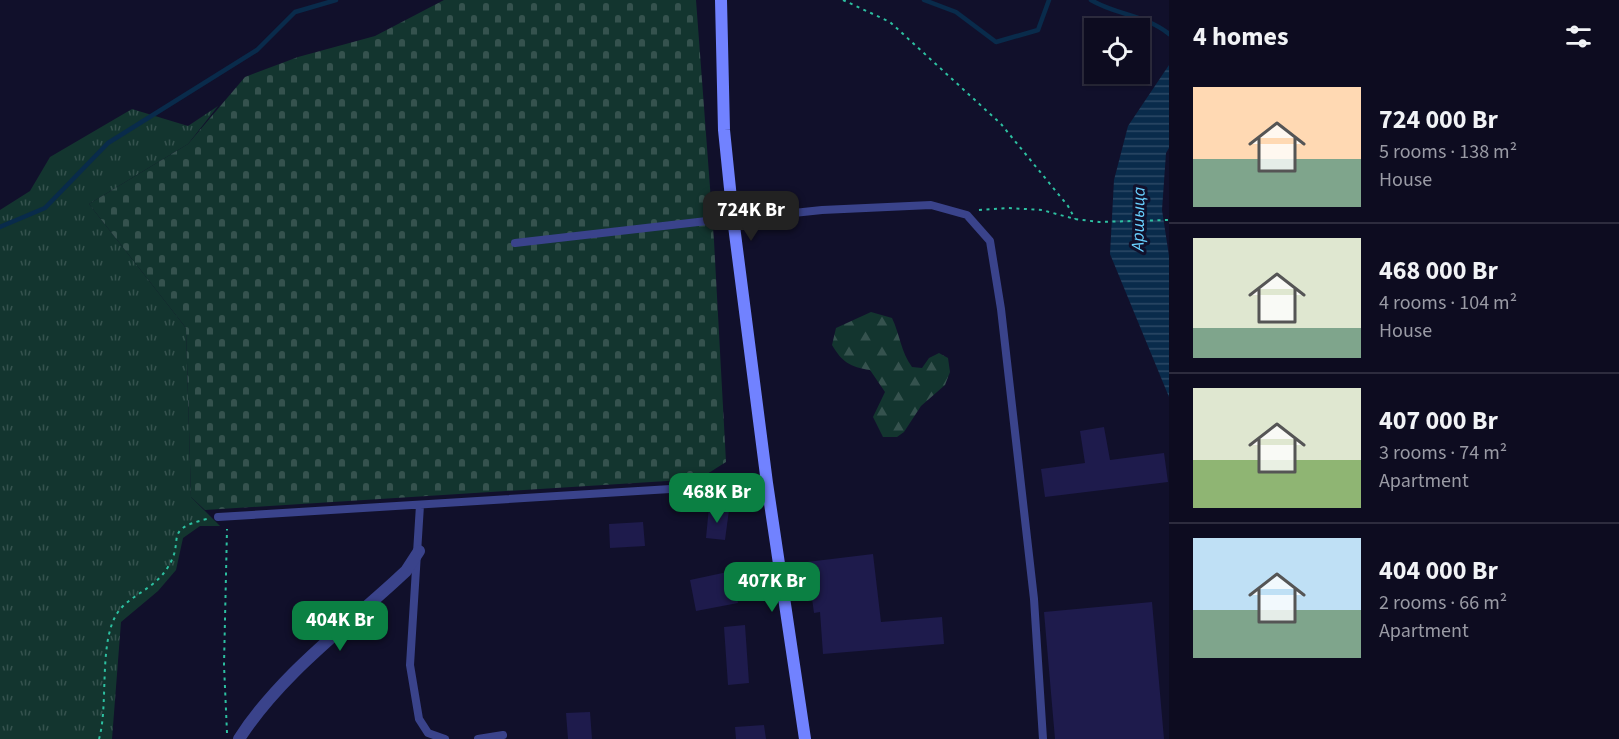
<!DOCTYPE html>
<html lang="en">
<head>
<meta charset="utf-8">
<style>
	body { margin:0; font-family:"Source Sans 3",sans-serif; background:#1b1a2d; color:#f1f3f6; height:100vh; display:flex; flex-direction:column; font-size:22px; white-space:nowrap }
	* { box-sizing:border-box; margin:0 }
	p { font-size:20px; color:#9a9ba5 }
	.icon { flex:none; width:33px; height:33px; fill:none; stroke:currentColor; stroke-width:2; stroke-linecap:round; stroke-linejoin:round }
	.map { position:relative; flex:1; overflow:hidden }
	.drawer { display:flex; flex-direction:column; background:#0d0c20; width:450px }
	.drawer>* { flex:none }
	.fabs { position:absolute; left:1084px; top:18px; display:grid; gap:12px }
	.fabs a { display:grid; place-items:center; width:66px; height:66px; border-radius:0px; background:#0d0c20; box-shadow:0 2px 4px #0004,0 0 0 2px #2d2c3e; font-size:30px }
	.price { position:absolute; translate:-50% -51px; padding:0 14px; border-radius:12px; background:#0b8043; color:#fff; font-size:20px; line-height:39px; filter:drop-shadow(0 2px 3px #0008) }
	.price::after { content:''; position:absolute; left:50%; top:36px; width:18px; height:14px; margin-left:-9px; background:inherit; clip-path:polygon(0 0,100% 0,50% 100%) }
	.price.on { background:#222; color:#fff }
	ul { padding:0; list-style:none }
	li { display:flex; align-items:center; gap:18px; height:150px; padding:0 24px }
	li+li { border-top:2px solid #2d2c3e }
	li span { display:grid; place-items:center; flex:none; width:168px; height:120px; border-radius:0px; color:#555 }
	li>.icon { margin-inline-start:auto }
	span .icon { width:72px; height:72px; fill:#fffc; stroke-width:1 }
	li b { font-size:26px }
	h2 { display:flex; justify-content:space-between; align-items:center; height:72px; padding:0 24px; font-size:26px }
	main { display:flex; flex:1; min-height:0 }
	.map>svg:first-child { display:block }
	.grass { fill:url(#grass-tufts) }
	.forest { fill:url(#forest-firs) }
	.cemetery { fill:url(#cemetery-stones) }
	.water { fill:url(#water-rules) }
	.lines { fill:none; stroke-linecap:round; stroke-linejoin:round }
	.stream { stroke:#092b4b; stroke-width:4.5 }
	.building { fill:#1e1b4c }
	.path { stroke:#2dc0a1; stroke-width:2; stroke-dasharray:3 4.5; stroke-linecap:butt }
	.lane { stroke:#3a438b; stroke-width:8 }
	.street { stroke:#3a438b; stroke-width:12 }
	.secondary { stroke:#7182ff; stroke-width:12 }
	.labels { text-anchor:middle; stroke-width:6; stroke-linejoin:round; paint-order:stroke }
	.water-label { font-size:18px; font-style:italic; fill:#68d0ff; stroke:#11102b }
</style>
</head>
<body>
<main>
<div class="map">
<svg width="1169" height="739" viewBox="0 0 1169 739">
	<defs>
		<pattern id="grass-tufts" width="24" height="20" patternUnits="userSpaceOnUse" patternTransform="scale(1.5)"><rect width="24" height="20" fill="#13352f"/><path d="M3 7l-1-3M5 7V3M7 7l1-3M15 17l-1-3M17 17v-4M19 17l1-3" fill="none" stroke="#35524e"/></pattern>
		<pattern id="forest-firs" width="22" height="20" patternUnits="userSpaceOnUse" patternTransform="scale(1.5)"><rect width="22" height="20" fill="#13352f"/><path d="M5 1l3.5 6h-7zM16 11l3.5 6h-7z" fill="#35524e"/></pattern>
		<pattern id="cemetery-stones" width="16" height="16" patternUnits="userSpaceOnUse" patternTransform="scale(1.5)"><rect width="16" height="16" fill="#13352f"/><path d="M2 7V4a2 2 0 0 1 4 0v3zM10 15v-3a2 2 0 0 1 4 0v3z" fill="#35524e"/></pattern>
		<pattern id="water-rules" width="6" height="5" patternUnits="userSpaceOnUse" patternTransform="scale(1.5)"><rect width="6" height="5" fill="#092b4b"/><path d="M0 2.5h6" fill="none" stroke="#2c4966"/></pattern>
	</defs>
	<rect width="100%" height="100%" fill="#11102b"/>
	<!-- grass -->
	<path class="grass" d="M218,106l-30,38 -99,60 97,124 5,169 29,29h-20l-17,12 -7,32 -18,21 -37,31 -9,117h-112v-529l30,-19 20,-34 82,-48 56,17z"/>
	<!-- forest -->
	<path class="forest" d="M871,312l21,6c8,17 9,34 20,49l10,1 7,-10 10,-5 9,5 2,14 -5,13 -24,21 -17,26 -7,5h-14l-10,-20 12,-25 -15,-22c-20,-3 -28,-8 -38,-25l4,-17z"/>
	<!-- cemetery -->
	<path class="cemetery" d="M444,0h252l18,241 12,221 -27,17 -494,31 -14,-13 -5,-169 -97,-124 99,-60 57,-67 53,-20 77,-21z"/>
	<!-- water -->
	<path class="water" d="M1169,65v83l-3,5 -4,57 7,46v141l-59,-143 4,-74 14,-54z"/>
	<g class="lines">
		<!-- stream -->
		<path class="stream" d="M924,0l32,12 40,30 42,-12 11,-30
			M1091,0c25,15 55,15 78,34
			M0,227l45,-19 63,-65 149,-93 38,-38 41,-12"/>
	</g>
	<!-- building -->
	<path class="building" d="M1104,427l6,33 54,-7 4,29 -123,15 -4,-28 44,-6 -5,-32z
		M709,507l20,3 -4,30 -19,-2z
		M643,522l2,24 -35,2 -1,-24z
		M873,554l8,68 61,-5 2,27 -121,10 -3,-42 -6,1 -7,-51z
		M732,571l6,32 -42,8 -6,-31z
		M1152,602l12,137h-109l-11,-127z
		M745,625l4,58 -21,2 -4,-58z
		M590,712l2,27h-24l-2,-26z
		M764,725l2,14h-30l-1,-12z"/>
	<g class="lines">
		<!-- path -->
		<path class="path" d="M843,0l47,22 111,102 67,82 7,13
			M979,210l29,-2 34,2 33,9 24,3 70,-2
			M227,733l-3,-68 3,-136
			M99,739c10,-35 -1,-98 19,-127 13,-18 36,-22 50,-45 18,-28 -7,-37 39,-48"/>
		<!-- lane -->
		<path class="lane" d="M734,226l31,-10 57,-6 109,-5 36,10 23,26 11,68 33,290 9,140
			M515,243l218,-25
			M420,505l-10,160 9,54 9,14 17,6
			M218,517l549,-34
			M478,739l25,-4"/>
		<!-- street -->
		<path class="street" d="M239,739c39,-61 100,-107 154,-156l13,-12 13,-20"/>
		<!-- secondary -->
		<path class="secondary" d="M721,0l3,130 9,88 34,265 38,256"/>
	</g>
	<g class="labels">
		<!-- water labels -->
		<g class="water-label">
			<text transform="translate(1138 219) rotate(-89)" y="6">Аршыца</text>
		</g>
	</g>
</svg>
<div class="fabs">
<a><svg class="icon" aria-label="locate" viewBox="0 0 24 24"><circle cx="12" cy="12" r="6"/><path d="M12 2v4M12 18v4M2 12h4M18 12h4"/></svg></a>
</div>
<b class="price on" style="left:751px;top:242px">724K Br</b>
<b class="price" style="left:717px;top:524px">468K Br</b>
<b class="price" style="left:772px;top:613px">407K Br</b>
<b class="price" style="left:340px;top:652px">404K Br</b>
</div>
<section class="drawer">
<h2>4 homes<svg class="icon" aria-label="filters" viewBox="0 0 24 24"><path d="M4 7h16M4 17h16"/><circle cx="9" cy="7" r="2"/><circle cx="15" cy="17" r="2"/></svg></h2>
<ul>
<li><span style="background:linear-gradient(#ffd9b3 60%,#7fa58c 0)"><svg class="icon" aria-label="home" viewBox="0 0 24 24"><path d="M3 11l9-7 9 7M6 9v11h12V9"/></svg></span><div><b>724 000 Br</b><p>5 rooms · 138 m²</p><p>House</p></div></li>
<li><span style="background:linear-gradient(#dfe7d0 75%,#7fa58c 0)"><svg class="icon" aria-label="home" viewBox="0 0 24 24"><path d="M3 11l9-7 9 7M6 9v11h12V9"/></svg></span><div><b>468 000 Br</b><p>4 rooms · 104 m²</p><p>House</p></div></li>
<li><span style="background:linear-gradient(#dfe7d0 60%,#8fb573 0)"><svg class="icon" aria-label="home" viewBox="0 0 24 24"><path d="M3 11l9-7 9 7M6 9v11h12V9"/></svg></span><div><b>407 000 Br</b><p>3 rooms · 74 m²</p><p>Apartment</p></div></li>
<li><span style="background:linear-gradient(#bfe0f5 60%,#7fa58c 0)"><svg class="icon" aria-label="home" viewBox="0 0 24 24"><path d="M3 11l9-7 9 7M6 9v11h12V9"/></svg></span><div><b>404 000 Br</b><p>2 rooms · 66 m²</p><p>Apartment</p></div></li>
</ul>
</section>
</main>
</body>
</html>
